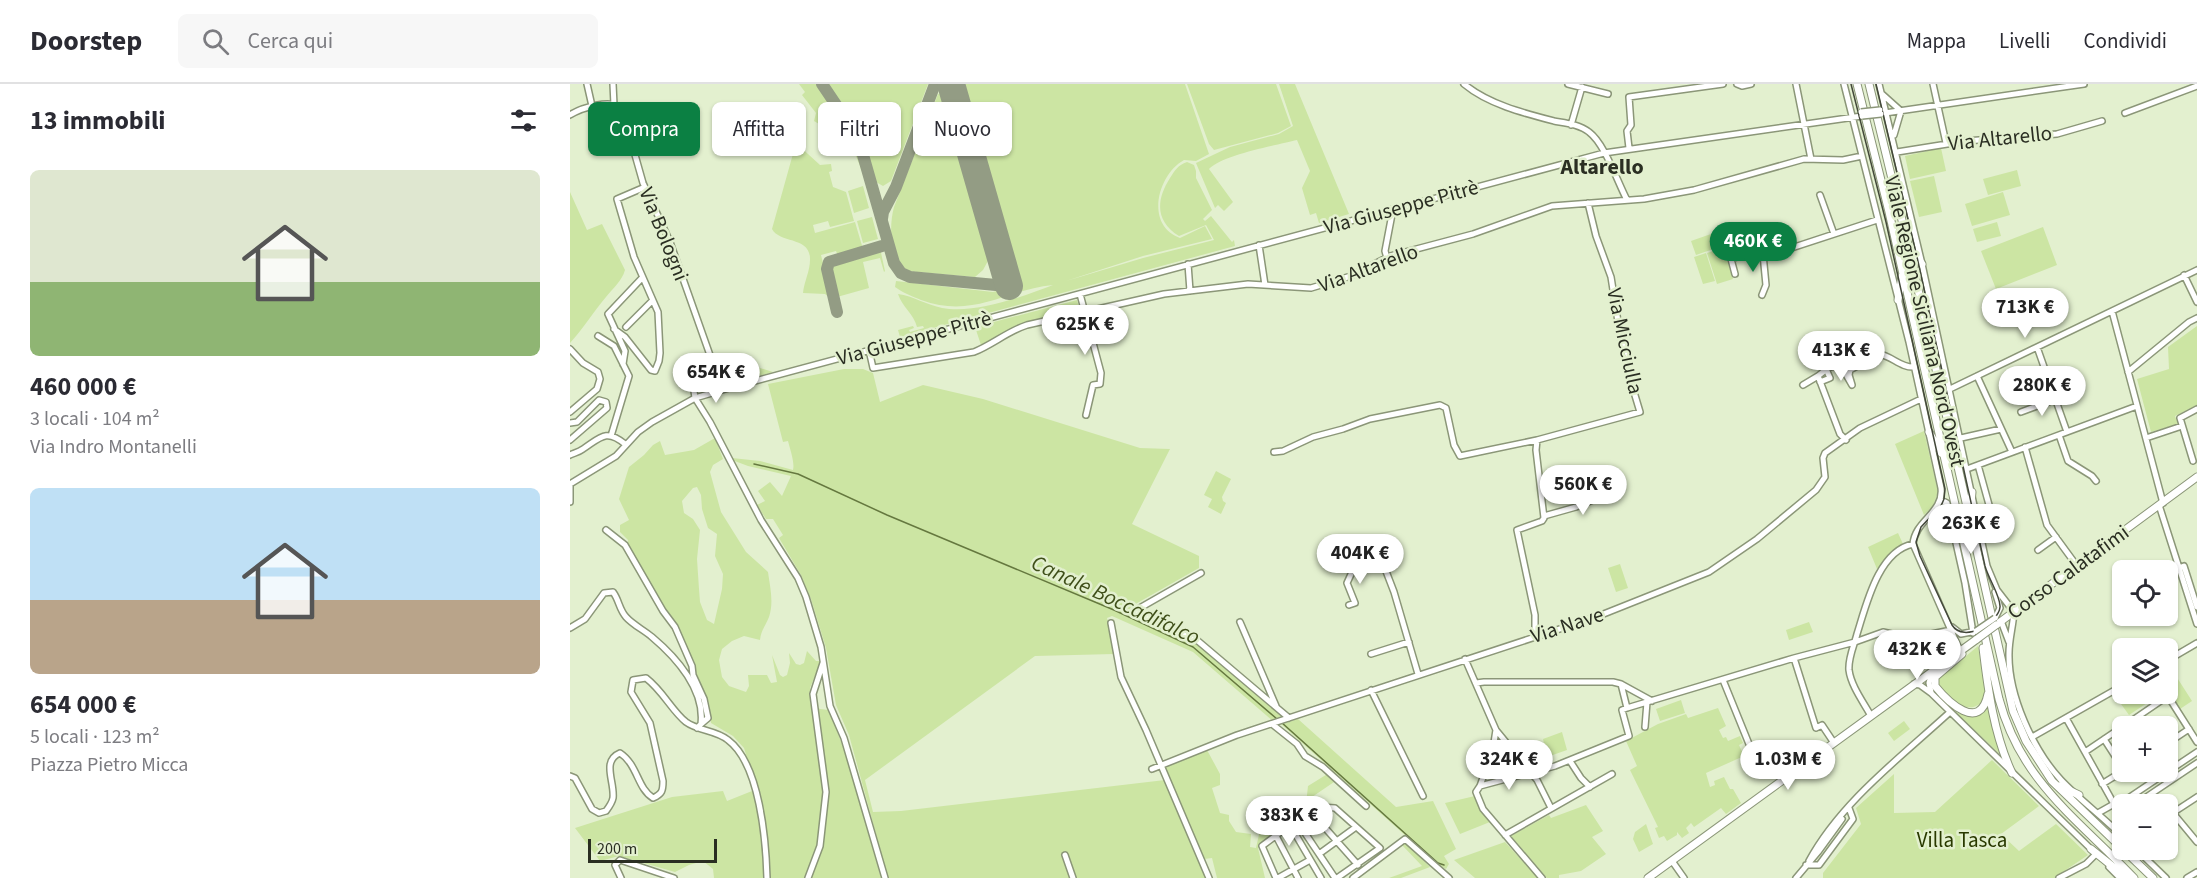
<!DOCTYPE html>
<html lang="it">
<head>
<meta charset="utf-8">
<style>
	body { margin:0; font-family:"Source Sans 3",sans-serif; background:#f7f7f7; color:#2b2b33; height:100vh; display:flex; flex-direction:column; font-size:22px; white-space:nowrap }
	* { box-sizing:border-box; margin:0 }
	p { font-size:20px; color:#7c7c81 }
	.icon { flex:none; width:33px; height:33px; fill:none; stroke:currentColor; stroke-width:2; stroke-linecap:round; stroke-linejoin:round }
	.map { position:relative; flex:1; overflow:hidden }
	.side { display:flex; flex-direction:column; background:#fff; width:570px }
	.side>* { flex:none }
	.banner { position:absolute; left:18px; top:18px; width:570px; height:54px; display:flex; gap:12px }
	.tools { position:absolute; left:1542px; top:476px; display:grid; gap:12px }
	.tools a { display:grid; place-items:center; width:66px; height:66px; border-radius:9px; background:#fff; box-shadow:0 2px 4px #0004; font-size:30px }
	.scale { position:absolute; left:18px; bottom:15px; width:129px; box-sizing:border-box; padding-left:6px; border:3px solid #2a2e22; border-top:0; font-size:16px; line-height:21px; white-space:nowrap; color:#2a2e22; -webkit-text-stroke:4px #e3f0cf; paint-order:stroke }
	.price { position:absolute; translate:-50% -51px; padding:0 14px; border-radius:21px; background:#fff; color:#222; font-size:20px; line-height:39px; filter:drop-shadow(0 2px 3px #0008) }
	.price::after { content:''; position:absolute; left:50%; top:36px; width:18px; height:14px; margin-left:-9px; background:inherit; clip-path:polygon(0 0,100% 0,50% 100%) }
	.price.on { background:#0b8043; color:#fff }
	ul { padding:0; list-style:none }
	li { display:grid; align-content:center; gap:12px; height:318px; padding:0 30px }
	li span { display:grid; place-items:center; height:186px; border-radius:9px; color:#555 }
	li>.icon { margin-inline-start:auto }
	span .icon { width:108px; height:108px; fill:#fffc; stroke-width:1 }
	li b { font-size:26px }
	h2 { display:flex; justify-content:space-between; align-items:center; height:72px; padding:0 30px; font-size:26px }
	.pill { padding:0 21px; border-radius:9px; background:#fff; box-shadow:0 2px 4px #0004; font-size:21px; line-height:54px }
	.pill.on { background:#0b8043; color:#fff }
	header { display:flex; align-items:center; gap:36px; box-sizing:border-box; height:84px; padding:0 30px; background:#fff; border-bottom:2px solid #e1e1e2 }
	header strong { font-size:28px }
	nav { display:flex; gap:33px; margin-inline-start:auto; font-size:21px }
	.search { width:420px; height:54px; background:#f7f7f7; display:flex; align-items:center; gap:15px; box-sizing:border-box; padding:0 21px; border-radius:9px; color:#7c7c81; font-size:22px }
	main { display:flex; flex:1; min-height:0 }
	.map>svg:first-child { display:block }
	.green { fill:#cce5a3; fill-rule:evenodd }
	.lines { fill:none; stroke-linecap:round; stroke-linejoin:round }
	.stream { stroke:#65783f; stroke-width:1.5 }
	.taxiway { stroke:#939c84; stroke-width:12 }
	.runway { stroke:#939c84; stroke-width:28 }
	.minor-casing { stroke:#8b9678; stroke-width:8 }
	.major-casing { stroke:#8b9678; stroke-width:9 }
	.minor { stroke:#fff; stroke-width:5 }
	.major { stroke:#fff; stroke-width:7 }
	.tram { stroke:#43483a; stroke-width:1.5 }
	.minor-bridge-casing { stroke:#8b9678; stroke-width:8; stroke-linecap:butt }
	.major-bridge-casing { stroke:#8b9678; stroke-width:9; stroke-linecap:butt }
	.minor-bridge { stroke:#fff; stroke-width:5 }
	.major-bridge { stroke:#fff; stroke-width:7 }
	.labels { text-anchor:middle; stroke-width:5; stroke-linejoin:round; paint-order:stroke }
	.street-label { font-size:21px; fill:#2a2e22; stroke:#e3f0cf }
	.park-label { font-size:21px; fill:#293900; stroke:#e3f0cf }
	.neighbourhood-label { font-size:22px; font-weight:bold; fill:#2a2e22; stroke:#e3f0cf }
	.water-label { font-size:22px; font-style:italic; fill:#3f4f19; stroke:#e3f0cf }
</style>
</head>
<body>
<header>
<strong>Doorstep</strong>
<div class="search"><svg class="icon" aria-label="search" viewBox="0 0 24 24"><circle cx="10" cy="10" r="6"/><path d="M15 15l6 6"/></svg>Cerca qui</div>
<nav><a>Mappa</a><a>Livelli</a><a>Condividi</a></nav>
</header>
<main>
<section class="side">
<h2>13 immobili<svg class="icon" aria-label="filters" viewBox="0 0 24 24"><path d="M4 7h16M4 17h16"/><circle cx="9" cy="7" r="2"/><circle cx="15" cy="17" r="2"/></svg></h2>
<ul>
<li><span style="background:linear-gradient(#dfe7d0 60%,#8fb573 0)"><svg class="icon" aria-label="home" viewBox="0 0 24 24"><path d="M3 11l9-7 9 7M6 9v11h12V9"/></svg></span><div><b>460 000 €</b><p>3 locali · 104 m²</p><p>Via Indro Montanelli</p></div></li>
<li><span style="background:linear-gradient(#bfe0f5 60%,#b9a48a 0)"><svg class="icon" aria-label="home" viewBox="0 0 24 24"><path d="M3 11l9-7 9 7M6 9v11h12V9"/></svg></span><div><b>654 000 €</b><p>5 locali · 123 m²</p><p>Piazza Pietro Micca</p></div></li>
</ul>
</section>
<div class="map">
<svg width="1627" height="794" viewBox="0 0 1627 794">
	<rect width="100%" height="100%" fill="#e3f0cf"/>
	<!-- green -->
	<path class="green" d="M229,0h19l36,52 10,30 8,32h-2c-6,-18 -10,-42 -24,-56 -9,-9 -21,-14 -32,-21l2,-8 -14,-18 3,-3z
		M258,0h100l-37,97 -8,5 -7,-4 -15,-45z
		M395,0h220l24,70 -13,7 -12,-1c-26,14 -40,65 -4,78l25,-12 7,13 -69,17 -77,25 77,-23 71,-18 -8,-15 -27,11c-24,-15 -23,-36 -9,-58 5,-8 8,-13 17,-16l7,3 2,6v7l16,32 -9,9 2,2 6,-5 21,26 2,-2 1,6 -335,91 -2,-7 15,-4 1,2 -5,2 1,2 14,-4 -1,-2 -6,1c-3,-13 -15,-20 -19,-33 15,2 29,11 44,14 33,6 80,-11 111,-23 -49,5 -79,34 -132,15 -9,-4 -18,-7 -26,-13l1,-6 97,11 29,-8z
		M617,0h89l15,42 -13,7 -64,17 -5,-6z
		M709,0h16l54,130 -30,9 -3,-10 -6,2 -8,-27 8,-17 -13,-31c-20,5 -75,15 -88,29l24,33 -9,9 -6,-6 -3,3 -19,-45 34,-16 49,-13 14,-8z
		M372,9l47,166 -6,11 -8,7 -69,-6c-17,-12 -17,-46 -12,-64l44,-113z
		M226,59l24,22 11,-1 1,7 -3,1 4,15 13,5 8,29 -24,6 -2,-6 -15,4 2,8 40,-11 8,27 -25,7 -2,-5 -15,4 10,40 -1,3 -5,-4 -22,-1c1,-11 7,-22 7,-33 1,-24 -30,-16 -38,-31z
		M1371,64l5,23 -36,8 -5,-23z
		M1447,86l4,16 -33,9 -5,-16z
		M1364,92l8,36 -23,5 -9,-36z
		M293,102l6,22 -15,5 -6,-22z
		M0,108l17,38 15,-6 23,46c-3,11 -12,18 -19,27 -13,15 -22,31 -36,46z
		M1433,108l7,23 -38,11 -7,-22z
		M302,133l6,22 -15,4 -6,-22z
		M1175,138l5,14 -27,9 -2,-3 1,4 -26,9 -5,-14z
		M1427,138l4,14 -24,6 -4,-13z
		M1473,143l14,38 -61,24 -15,-38z
		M310,164l5,23 -1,1 -4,-14 -17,4 6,26 -32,9 -2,-1 -6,-25 1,-6 8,-5z
		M1153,164l10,31 -16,5 -10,-31z
		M1136,169l9,28 -12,3 -9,-27z
		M507,216l3,10 -63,15 -36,20 -6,-18z
		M1627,242v79l-22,11 3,8 -27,8 -14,-53 32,-10 -1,-22z
		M164,276l39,12 -34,9z
		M274,285h19l10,4 7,29 43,-17 60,14 157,49 30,1 -38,75 67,32v12l-67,38 -4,6 67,30 89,76 -11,3 -80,-69 -81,-36 -5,2 6,22 1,14 -79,2 -170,124 8,32 28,-1 264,-31 42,98h-319l-39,-143 -13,-30 -10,-57 -15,-49 -10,-24 -22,-37 4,-3 -10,-16h-7l-9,-14 8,-4 -7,-10 12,-9 12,14 9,-20 -43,-10 -16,-6v-2l28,3 33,9c2,-7 -3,-21 -5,-29l-5,1 -15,-58z
		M1354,347l14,61 -5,14 -9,9 -29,-71z
		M145,354l8,21 -10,6 -3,7 11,40 25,40 22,20c2,15 6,30 1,45 -3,8 -8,13 -9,23l-16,-4 -12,5 -10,8 -3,11 3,17 7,9 17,6 3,-6 -1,-11h19l4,8 6,-1 -5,-27 8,20 3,2 4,-2 3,-12 -1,-10 7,11 4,1 4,-2 3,-12 9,10h5l-11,27v15l10,6 9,1 17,45 35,123h-167l-1,-9 -10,-8 -14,4 -14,7 -56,-16 -19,5 -25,-33 97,-31 51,-6 4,10 30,-12 -13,-41 -11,-12 -22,-13 -2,-20 -13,-30 -1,-10 -14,-25 -3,-11 -9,-12 -35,-58 -6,-12v-5l-8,-8v-7l9,-5 -10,-21 10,-32 15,-12 9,-10 7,-4 5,14 29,-5zM127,403l4,8 1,14 6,19 9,6 -2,22 8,18 -1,15 -8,35 -7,-4 -7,-18 -1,-13 -2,-30 3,-29 -7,-11 -9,-6 -2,-12 11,-13z
		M646,387l15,8 -9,18 1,4 3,2 -5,11 -13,-7 4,-8 -8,-4z
		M1328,449l5,11 -26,25 -9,-22z
		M1050,480l8,24 -12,4 -8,-24z
		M1239,538l4,10 -24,8 -3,-10z
		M1408,562l8,50c-12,24 -41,5 -49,-13l2,-4z
		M1606,592l16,25 -12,8 -12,-20v-7z
		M1568,609h7l5,8 -21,14 -8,-11z
		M1111,616l4,13 -25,8 -4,-12z
		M1419,620l14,53 -49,-46c13,7 26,4 35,-7z
		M1148,624l8,18 -7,4 4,8 3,-1 2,4 12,-5 3,7 -4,2 5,11 -38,17 4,14 5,-2 -1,-4 10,-4 6,12h3l8,14 -15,11 -5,-6 -27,19 -3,-4 -5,5 3,5 -7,5 -5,-6v3l-10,6 -3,-5 -5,2 -4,-10 3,-1 -28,-57 7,-4 -11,-25 32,-17 28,-10 2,4z
		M728,635l98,88 37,-6 23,48 -12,7 5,8 -3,5 -10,-6 -155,-139z
		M1334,637l6,8 -16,12 -6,-8z
		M992,648l5,18 -20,7 -4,-18z
		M637,666l13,24v11l-8,3 8,25 9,2v6l7,11 15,2 -1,13 6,1 6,-27 8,-3v5l13,1 -25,24 7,30h-48l-5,-20 -8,1 -39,-92z
		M1422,676l47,46 -38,28 18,17 37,-27 32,31 -34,23h-231v-5l38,-49 -5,-16 38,-34v39l41,-1z
		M759,689l8,7 -25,17 2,2 -8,5 2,-18z
		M905,712l4,11 11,15 -30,12 -15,-31z
		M1016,721l17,26 -11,6 14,17 -25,17 -22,4v3h-12l-36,-42 38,-21 2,3z
		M1076,740l7,20 -14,8 -6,-13 2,-7z
		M935,758l33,36h-63l-21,-18z
		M836,759l24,24 -29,11h-12l33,-12 -20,-21z"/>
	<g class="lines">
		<!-- stream -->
		<path class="stream" d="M184,380l44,10 89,41 227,95 79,37 84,72
			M711,638l157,141 6,2"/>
		<!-- taxiway -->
		<path class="taxiway" d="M252,0l29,43 10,21 33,115 7,10 9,4 86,8 12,-3
			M312,135l1,-7 13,-25 39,-103
			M267,228l-10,-43 2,-7 53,-16"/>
		<!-- runway -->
		<path class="runway" d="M381,0l58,202"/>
		<defs>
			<path id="minor" d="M17,0l5,22
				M43,0l1,21
				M894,0c24,20 59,29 90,37 11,2 25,3 35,11 16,12 28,49 38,68
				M998,0l40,10
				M1167,0l5,2 9,-2
				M1226,0l15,75
				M1274,0l65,258 32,146c3,25 -26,32 -28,56l47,107
				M1309,0l43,180 65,302 10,24 17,22c-1,14 -5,28 -5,41 -1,42 24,97 52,127 19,20 42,37 61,56
				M1363,0l13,59
				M1312,10l19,17
				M1315,29l199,-29
				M1555,29l72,-27
				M0,31c11,-7 42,-17 52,-6l21,74 27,59 41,116 16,21 2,9
				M1001,41l11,-38
				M1324,51l7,-24
				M1059,64l-2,-17 4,-6 -2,-28 94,-13
				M1327,68l69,-11 91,-7 45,-13
				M1250,111l14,39
				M689,161l6,40
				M817,174l-2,-7 8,-42
				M618,180l2,27
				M1165,190l-4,-15 19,-6 20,2 107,-35
				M1614,191l13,27
				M510,210l21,79 -1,11 -7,1 -7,30
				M1192,211l4,-10 -3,-31
				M1542,227l51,192
				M56,243l26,-26
				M44,245l11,8 26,33 4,1 4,-10 1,-8 -2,-41 -24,-55 -17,-58 28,-12
				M28,252l16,10 15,30 -18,60
				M1467,263l30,85
				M0,265l13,14 15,9 2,7 -3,10 -27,23
				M299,266l4,18 101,-16c18,-7 34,-21 53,-27l137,-31 84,-10 63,4 40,-12 39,-20 83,-22 79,-28 92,-7 50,-9 110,-31 39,1 19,-4
				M1247,266l19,14
				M53,280l2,-13 -17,-37 34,-36
				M1558,288l61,-50 8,-4
				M1407,292l35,76
				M1250,298l10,-4 -4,-9
				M1233,301l15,-9
				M1380,305l247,-119
				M125,314l15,24 51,98 37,58 8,19 15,50 9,59 14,32 41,140
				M125,314l-1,-7 17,-33
				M1451,328l35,-13
				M0,339l7,-1 22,-22 7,2 1,6 -37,32
				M1489,351l9,26 24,15 4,5
				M1391,354l40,-9
				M1576,354l36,-12
				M1276,356l-6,-6 -22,-58 10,-8 12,-4 12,21 -3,-10 1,-5 29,-16c13,2 22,14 35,13
				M1455,363l22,78 30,41
				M704,368l9,-1 30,-14 30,-8 27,-10 70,-14 6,3 8,37 6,11 77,-16
				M0,371c4,-2 9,-3 13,-6 17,-11 23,-21 42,-5
				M1623,377l-13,-43 17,-9
				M1397,385l170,-63
				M0,400l46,-28 22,-24 14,-10 43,-24 34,-10 875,-235 258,-37
				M0,402v16
				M1371,416l6,3 18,80 8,50
				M1589,421l38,119
				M974,432l32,-9 38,-16
				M1406,432l15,-4 -13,-47
				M36,446l19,15 38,66 12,16 17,39 1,9 11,24 4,19 -7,6
				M1468,466l18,-13
				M814,482l10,26 24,82
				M1609,484l5,-2 13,41
				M631,489l-63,36 -3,4 63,28 91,77
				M779,521l6,-2 -8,-20 5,-11 40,-9
				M1425,534l5,-10 -5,-16
				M1431,537l8,21
				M670,538l36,84
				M541,539l10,54 25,53 63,148
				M1382,543l9,7 15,-3
				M0,544l15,-9 19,-26 9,-1c6,8 6,17 13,25 7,8 18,13 26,20 25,21 53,53 49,87l-4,4
				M965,552v-21l-18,-85 25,-9 2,-3 -8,-68 1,-10 103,-28 -9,-30 -2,-25 -8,-16 -10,-64 -15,-41 -8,-33
				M801,570l38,-12
				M1224,574l22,70 6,-3 12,18
				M895,575l31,71 -3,19 -13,37 -4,6 7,17 59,69
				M1598,576l29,-17
				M1153,596l28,69
				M906,599l8,-1h129l8,2 31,17
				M1051,600l6,24
				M1344,600l6,1 11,8 161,157
				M801,606l52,106
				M1361,608l-2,-9 3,-11
				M1596,609l31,49
				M1301,632c-7,-13 -20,-30 -22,-46 -1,-12 5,-24 8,-36 9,-28 21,-83 56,-90
				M1496,634l48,86
				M702,640l25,20 8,12 18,11 43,39
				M1554,642l44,-30
				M1075,643l2,-25
				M926,646l41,50 14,28
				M1462,653l90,-51
				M1534,655l18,28
				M1598,659l21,-14
				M1515,668l37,-25
				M1000,677l11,17 9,9
				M582,685l85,-34 359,-118 113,-45 48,-33 59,-49 9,-13 -2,-19 2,-5 35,-25 61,-29
				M0,692l5,2 17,31 7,4 7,-2c3,-4 6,-8 7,-13 2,-16 -12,-37 7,-45 18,12 17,35 33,45 9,-4 10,-7 10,-17l-13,-58 -19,-31 2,-12 13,-2c17,13 26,33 40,44 12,9 30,8 42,18 32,24 38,101 39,138
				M1532,700l21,-13
				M910,702l75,-20 74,-30 -7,-26 5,-2 167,-50 61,-16 28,-10 22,5h12l34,-7
				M1566,720l61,-41
				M1548,721l79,-53
				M741,728l47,53
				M1528,729l16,-9 4,1 4,8
				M1603,729l24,29
				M1598,732l29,-19
				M1546,745l6,-16
				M935,751l107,-61
				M706,752l22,42
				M1566,765l30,29
				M749,770l37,-27
				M495,771l8,23
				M1102,777l12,17
				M1239,777c32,-59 92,-104 141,-149
				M1236,781h13l34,-46 -4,-11
				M1539,783l11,11
				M51,794l-6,-13 5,-5 54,18
				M238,794l12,-32 6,-54 -13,-98 10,-31
				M706,794l-14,-32 28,-21 31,53
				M708,794l32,-18
				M765,794l-38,-57 22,-14 16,1 45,40 -43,30
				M783,794l52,-39 44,39
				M1226,794l22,-26 24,-33
				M1489,794l27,-14 10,-10
				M1617,794l10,-6"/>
			<path id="major" d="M1287,0l32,128 110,487c22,83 79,120 135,179
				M1299,0l39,161 105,466 13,30 26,40 101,97
				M1341,165l11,15
				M1328,216l4,-24
				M1359,348l12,21
				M1400,429l2,-21
				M1426,541l201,-148
				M1413,564c5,42 11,87 29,125
				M1392,570l-27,23v9c13,16 45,47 53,8
				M1490,702l19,9
				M1521,765l36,29
				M1078,794l329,-239"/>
		</defs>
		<!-- minor casing -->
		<use href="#minor" class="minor-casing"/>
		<!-- major casing -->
		<use href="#major" class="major-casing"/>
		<!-- minor -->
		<use href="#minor" class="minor"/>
		<!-- major -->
		<use href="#major" class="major"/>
		<!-- tram -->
		<path class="tram" d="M1281,0l35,138 59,267 -1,10 -3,7 -20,21 -5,15 4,14 32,69c12,19 47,-3 48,-18 1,-10 -12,-29 -15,-41l-68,-309 -41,-173"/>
		<defs>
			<path id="minor-bridge" d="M1291,28l19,-2
				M1292,32l19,-2
				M1406,547l19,-13"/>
			<path id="major-bridge" d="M1407,555l19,-14"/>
		</defs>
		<!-- minor-bridge casing -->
		<use href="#minor-bridge" class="minor-bridge-casing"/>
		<!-- major-bridge casing -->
		<use href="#major-bridge" class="major-bridge-casing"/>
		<!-- minor-bridge -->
		<use href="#minor-bridge" class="minor-bridge"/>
		<!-- major-bridge -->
		<use href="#major-bridge" class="major-bridge"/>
	</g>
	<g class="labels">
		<!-- street labels -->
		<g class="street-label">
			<text transform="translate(1430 54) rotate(-6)" y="7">Via Altarello</text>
			<text transform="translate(831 123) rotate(-15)" y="7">Via Giuseppe Pitrè</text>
			<text transform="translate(94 150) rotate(68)" y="7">Via Bologni</text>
			<text transform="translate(798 184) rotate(-20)" y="7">Via Altarello</text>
			<text transform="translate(1355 237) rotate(77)" y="7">Viale Regione Siciliana Nord Ovest</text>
			<text transform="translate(344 254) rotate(-15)" y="7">Via Giuseppe Pitrè</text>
			<text transform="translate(1055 257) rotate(78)" y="7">Via Micciulla</text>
			<text transform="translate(1498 488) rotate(-36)" y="7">Corso Calatafimi</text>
			<text transform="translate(997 541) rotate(-18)" y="7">Via Nave</text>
		</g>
		<!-- park labels -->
		<g class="park-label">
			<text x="1392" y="763">Villa Tasca</text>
		</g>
		<!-- neighbourhood labels -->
		<g class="neighbourhood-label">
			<text x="1032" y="90">Altarello</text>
		</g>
		<!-- water labels -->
		<g class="water-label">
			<text transform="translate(546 515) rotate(25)" y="8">Canale Boccadifalco</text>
		</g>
	</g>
</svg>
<div class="tools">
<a><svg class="icon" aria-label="locate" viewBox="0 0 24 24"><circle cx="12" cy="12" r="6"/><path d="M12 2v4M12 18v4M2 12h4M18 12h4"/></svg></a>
<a><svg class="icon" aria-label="layers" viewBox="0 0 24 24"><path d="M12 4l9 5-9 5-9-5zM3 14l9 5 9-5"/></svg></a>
<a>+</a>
<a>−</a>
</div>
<div class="scale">200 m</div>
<b class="price on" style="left:1183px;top:189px">460K €</b>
<b class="price" style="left:1455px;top:255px">713K €</b>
<b class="price" style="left:515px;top:272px">625K €</b>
<b class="price" style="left:1271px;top:298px">413K €</b>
<b class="price" style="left:146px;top:320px">654K €</b>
<b class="price" style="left:1472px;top:333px">280K €</b>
<b class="price" style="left:1013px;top:432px">560K €</b>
<b class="price" style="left:1401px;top:471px">263K €</b>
<b class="price" style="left:790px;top:501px">404K €</b>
<b class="price" style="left:1347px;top:597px">432K €</b>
<b class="price" style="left:939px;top:707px">324K €</b>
<b class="price" style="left:1218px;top:707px">1.03M €</b>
<b class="price" style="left:719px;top:763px">383K €</b>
<div class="banner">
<a class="pill on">Compra</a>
<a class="pill">Affitta</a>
<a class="pill">Filtri</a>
<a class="pill">Nuovo</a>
</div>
</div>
</main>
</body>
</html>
